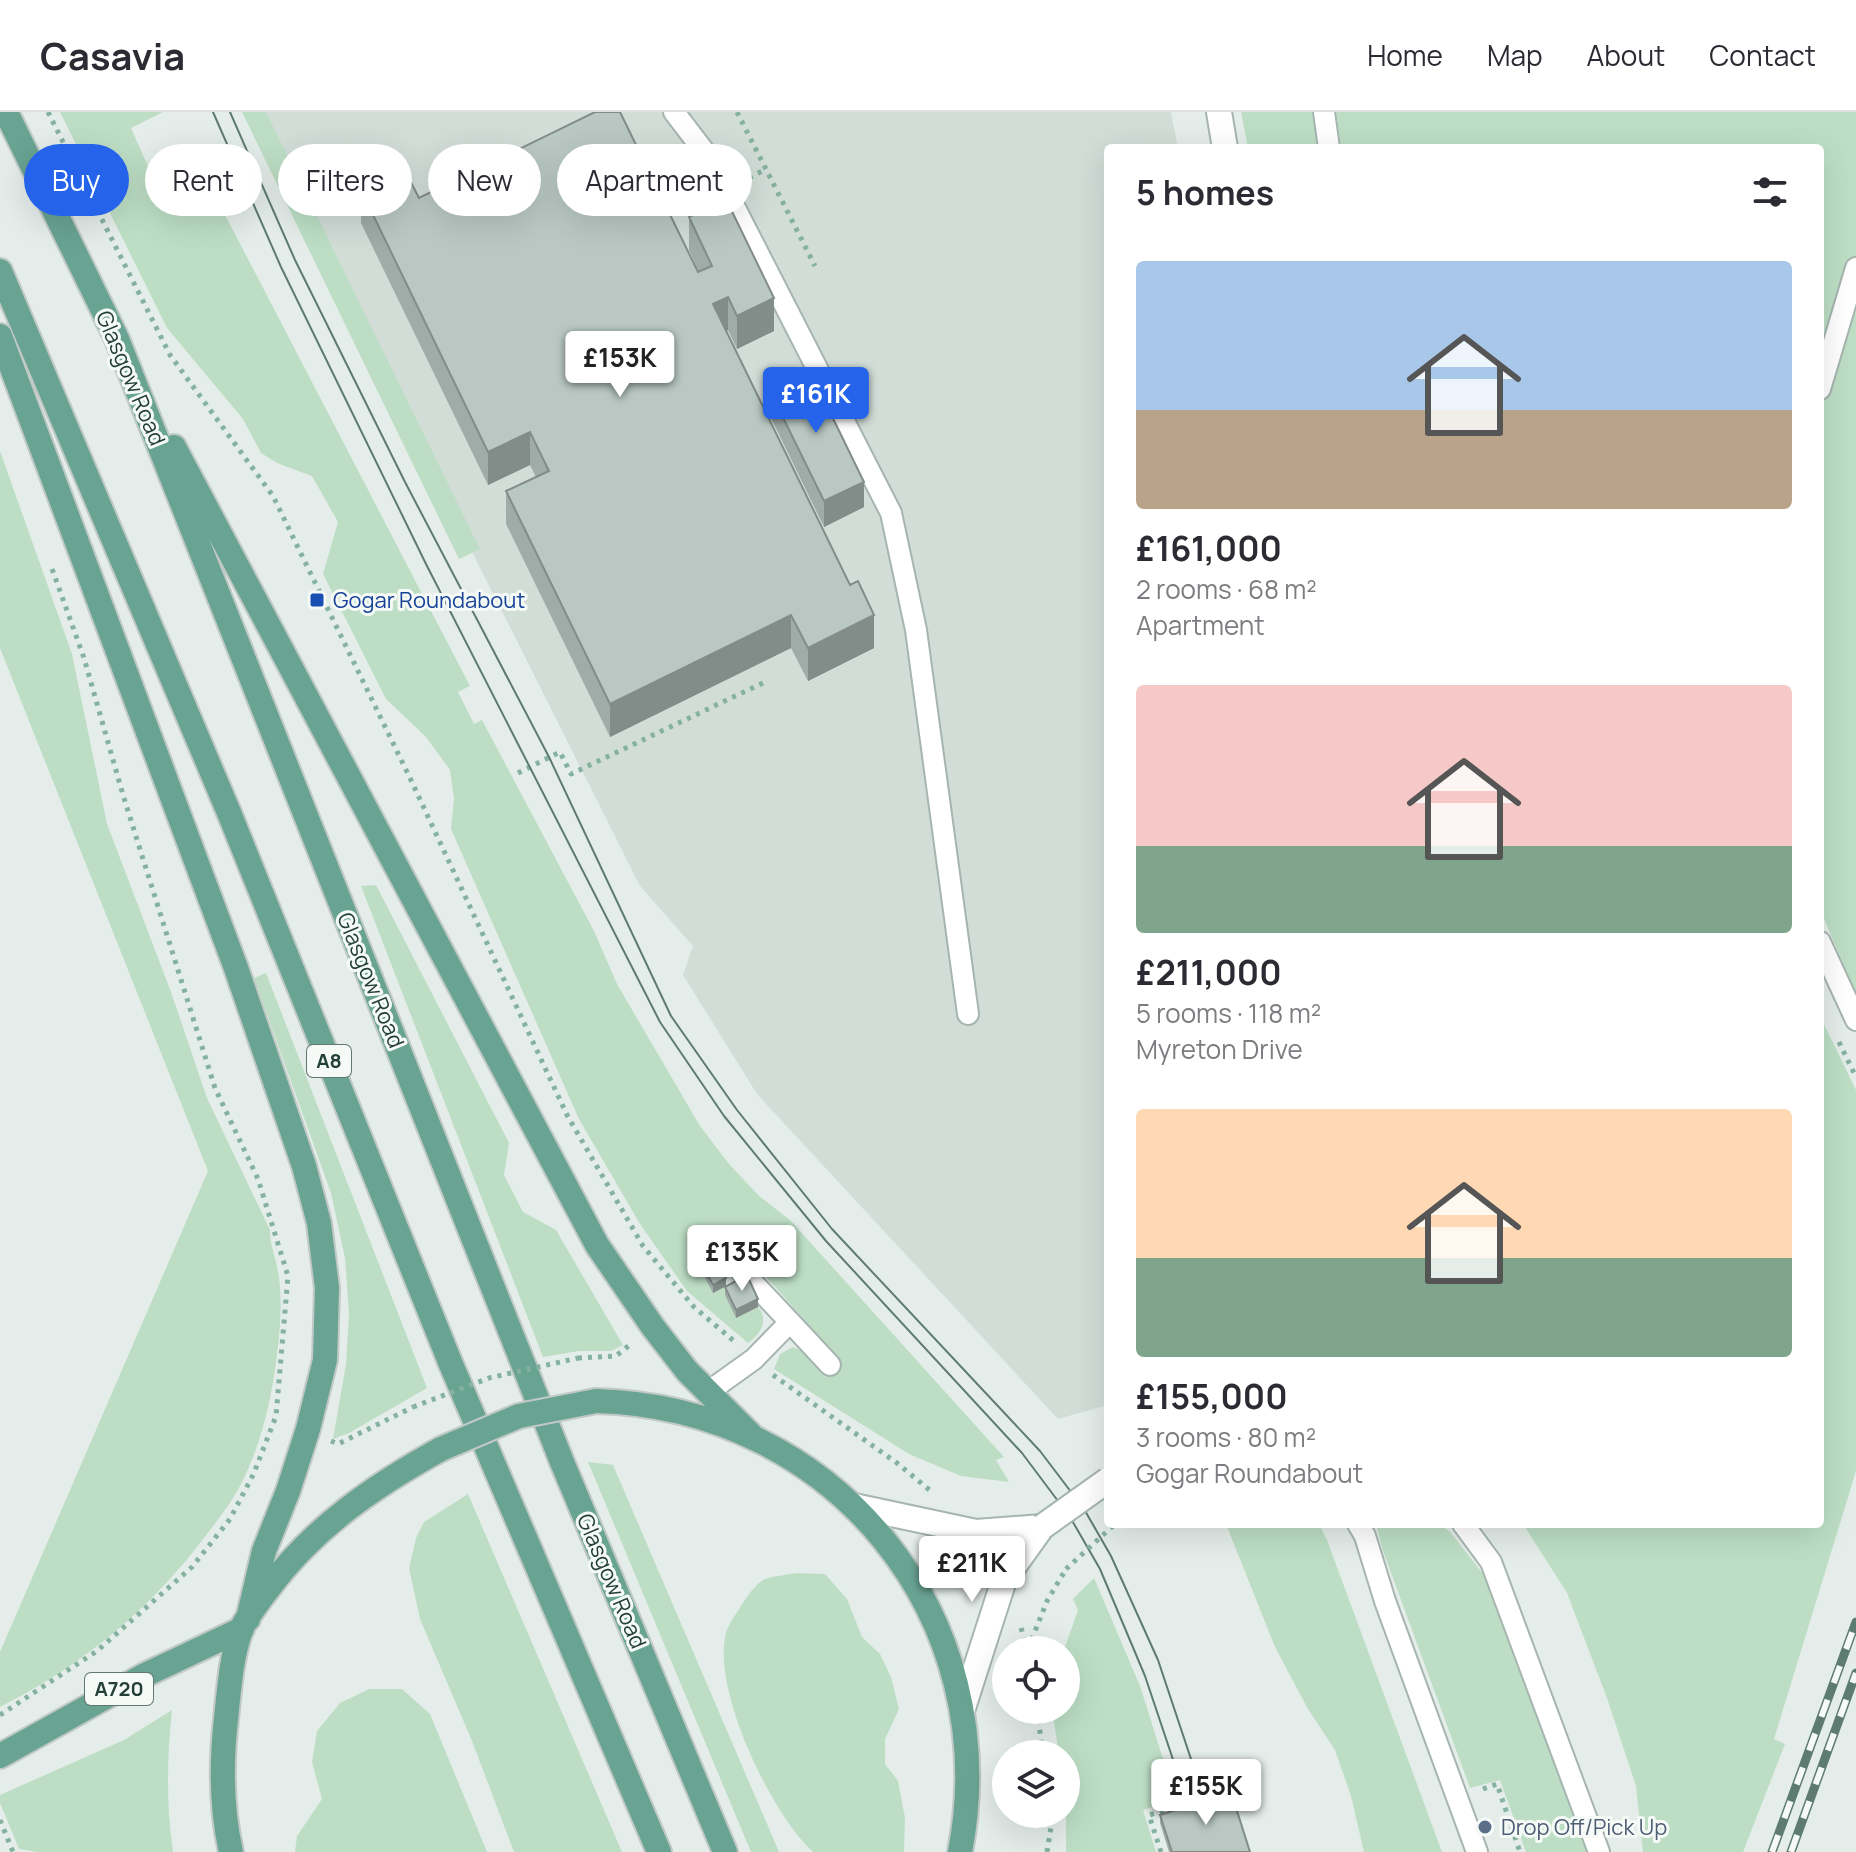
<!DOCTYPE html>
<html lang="en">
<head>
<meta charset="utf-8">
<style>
	body { margin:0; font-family:Manrope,sans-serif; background:#f2f2f3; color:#2b2b33; height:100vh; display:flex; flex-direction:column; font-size:30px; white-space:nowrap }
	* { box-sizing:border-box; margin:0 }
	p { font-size:26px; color:#7c7c81 }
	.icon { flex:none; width:44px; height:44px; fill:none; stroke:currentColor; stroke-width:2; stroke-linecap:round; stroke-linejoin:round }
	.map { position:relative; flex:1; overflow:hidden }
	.side { position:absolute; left:1104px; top:32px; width:720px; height:1384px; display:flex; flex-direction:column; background:#fff; border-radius:8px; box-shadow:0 8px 32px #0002 }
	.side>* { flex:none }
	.hud { position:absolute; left:24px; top:32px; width:760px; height:72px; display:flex; gap:16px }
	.buttons { position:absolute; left:992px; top:1524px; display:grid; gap:16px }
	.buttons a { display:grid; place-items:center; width:88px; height:88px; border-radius:50%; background:#fff; box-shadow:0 8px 32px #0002; font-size:40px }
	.price { position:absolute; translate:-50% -68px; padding:0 18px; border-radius:8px; background:#fff; color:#222; font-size:26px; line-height:52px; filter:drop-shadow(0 2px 4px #0008) }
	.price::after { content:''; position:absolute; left:50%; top:48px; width:24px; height:18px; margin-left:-12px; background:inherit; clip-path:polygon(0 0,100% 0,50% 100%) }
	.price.on { background:#2563eb; color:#fff }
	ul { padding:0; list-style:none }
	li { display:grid; align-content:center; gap:16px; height:424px; padding:0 32px }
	li span { display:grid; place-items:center; height:248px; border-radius:8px; color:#555 }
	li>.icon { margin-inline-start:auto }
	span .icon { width:144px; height:144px; fill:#fffc; stroke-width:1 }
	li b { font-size:34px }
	h2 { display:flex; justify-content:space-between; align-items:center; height:96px; padding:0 32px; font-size:34px }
	.pill { padding:0 28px; border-radius:36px; background:#fff; box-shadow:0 8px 32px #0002; font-size:28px; line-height:72px }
	.pill.on { background:#2563eb; color:#fff }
	header { display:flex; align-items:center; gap:48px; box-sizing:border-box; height:112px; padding:0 40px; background:#fff; border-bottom:2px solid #e1e1e2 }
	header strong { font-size:38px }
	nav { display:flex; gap:44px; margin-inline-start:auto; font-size:28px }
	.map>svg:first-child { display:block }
	.built { fill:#d2ddd8 }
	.green { fill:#bddec5 }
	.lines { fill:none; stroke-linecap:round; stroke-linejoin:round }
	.service-casing { stroke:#a6b5b0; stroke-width:24 }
	.minor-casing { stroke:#a6b5b0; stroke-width:28 }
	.primary-casing { stroke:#c1c9c7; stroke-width:28 }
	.path { stroke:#85b1a1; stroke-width:5; stroke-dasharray:4 6; stroke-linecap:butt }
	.service { stroke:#fff; stroke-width:20 }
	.minor { stroke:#fff; stroke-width:24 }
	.primary { stroke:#69a392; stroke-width:24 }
	.tram { stroke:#5e7b72; stroke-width:2 }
	.rail-casing { stroke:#5e7b72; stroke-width:9 }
	.rail { stroke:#f5faf7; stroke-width:6; stroke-dasharray:18; stroke-linecap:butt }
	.minor-bridge-casing { stroke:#a6b5b0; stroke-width:28; stroke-linecap:butt }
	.primary-bridge-casing { stroke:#c1c9c7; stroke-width:28; stroke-linecap:butt }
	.path-bridge { stroke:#85b1a1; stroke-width:5; stroke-dasharray:4 6; stroke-linecap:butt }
	.minor-bridge { stroke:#fff; stroke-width:24 }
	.primary-bridge { stroke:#69a392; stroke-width:24 }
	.wall { fill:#9faca7 }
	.shaded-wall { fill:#828c88 }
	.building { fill:#b9c8c2; stroke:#828c88; stroke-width:2 }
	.transit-dot { fill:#1a4fb4; stroke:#f5faf7; stroke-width:3 }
	.service-dot { fill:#5c6f8a; stroke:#f5faf7; stroke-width:3 }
	.labels { text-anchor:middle; stroke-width:6; stroke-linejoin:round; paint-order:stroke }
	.shield { fill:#f5faf7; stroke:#627771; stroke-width:2 }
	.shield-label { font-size:20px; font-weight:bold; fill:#233f37 }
	.street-label { font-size:22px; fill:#233f37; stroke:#f5faf7 }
	.transit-label { font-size:22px; fill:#164399; stroke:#f5faf7; text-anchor:start }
	.service-label { font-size:22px; fill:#4e5e75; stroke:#f5faf7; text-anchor:start }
</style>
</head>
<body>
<header>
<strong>Casavia</strong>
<nav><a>Home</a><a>Map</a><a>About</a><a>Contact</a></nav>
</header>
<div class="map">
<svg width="1856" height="1740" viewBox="0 0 1856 1740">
	<rect width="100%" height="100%" fill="#e4ede9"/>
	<!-- built -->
	<path class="built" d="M251,0h920l7,36h-70v1257l-50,14 -301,-325 -74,-119 10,-29 -53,-60z"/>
	<!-- green -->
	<path class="green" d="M60,0h103l-32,16 24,54 42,-21 273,525 -12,6 16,32 8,-4 112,211 23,53 83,142 29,38 30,32 31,24 214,237 -8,3 13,22 -48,-6 -52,-22 -135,-85 6,-15 13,-7 9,4 23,26 16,-16 -96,-108 -26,21 7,12 10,32 22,-11c11,13 3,27 -10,36l-61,-52 -47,-67 -61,-105 -128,-290 3,-30 -4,-29 -24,-33 -40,-38 -63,-125 15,-52 -26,-46 -35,-13 -16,-10 -18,-34 -76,-91z
		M242,0h24l214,437 -21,10z
		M1241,0h74l4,36h-71z
		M1336,0h520v882l-36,-85v-761h-479z
		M0,339l72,203 35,170 64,168 36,106 63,132c0,16 5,25 8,41 5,28 2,63 -2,91 -5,39 -15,81 -32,116 -9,20 -24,39 -37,56 -54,73 -125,132 -207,173v-55l208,-481 -208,-523z
		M376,773l133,258 -5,32 19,37 33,18 67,115 -12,6h-32l-36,6 -182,-471z
		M266,861l161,415 -78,45 -16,6 13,-75 3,-50 -4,-56 -14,-65 -77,-215z
		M1820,904l36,74v381l-82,268 11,5 -42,108h-100l-7,-66 -29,-88 -40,-105 -44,-69h297z
		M588,1350l25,3 166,387h-28z
		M468,1382l154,358h-108l-42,-111 -52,-122 -11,-51 7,-30 8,-16z
		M1226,1412h93l8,16 115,312h-78l-13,-56 -16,-46 -27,-41 -33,-62z
		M1376,1412h63l11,8 34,43 106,277h-64l-26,-72 -30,8 -87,-237z
		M796,1461l29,1 22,25 15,38 18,17 11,23 8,32 -14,30v25l13,17 7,37 -1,34h-91c-41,-37 -102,-163 -87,-219 2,-8 10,-19 15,-27 5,-8 15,-23 24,-27 9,-3 21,-4 31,-6z
		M1094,1466l46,108 36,114 -33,10 13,42h-90v-98h-7l-7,-44h14v-60h-2l14,-40 -5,-11z
		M369,1577h33l28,25 57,138h-192l2,-16 25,-37 -10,-37 5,-31 23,-28z
		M172,1598c-5,48 -6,94 1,142h-135l-19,-3 -19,-46v-8l124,-55z"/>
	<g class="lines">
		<defs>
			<path id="service" d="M674,0l36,47 181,354 25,117 52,384
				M1324,0l5,36
				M1820,277l36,-121
				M1820,830l36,78
				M790,1210l40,43
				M708,1280l46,-33 36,-37 -52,-55
				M1358,1412l7,12 20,65 92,251
				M1463,1412l28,38 108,290"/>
			<path id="minor" d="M1219,0l6,36
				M854,1394l122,26 66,-5
				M962,1599l42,-131 38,-53"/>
			<path id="primary" d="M6,0l111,227 445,1123 163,390
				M0,159l230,544 220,547 209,490
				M0,224l236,632 68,198 15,57 8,65 -2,72 -17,69 -20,62 -24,60 -16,68
				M174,335l423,798 56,82 34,44 64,64
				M596,1289c239,6 409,216 364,451
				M0,1644l145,-81 97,-46
				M231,1740c-10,-44 -10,-88 -5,-133 3,-28 5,-62 15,-89 6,-14 18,-29 27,-41 46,-62 106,-103 173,-140"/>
		</defs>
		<!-- service casing -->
		<use href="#service" class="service-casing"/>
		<!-- minor casing -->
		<use href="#minor" class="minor-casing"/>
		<!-- primary casing -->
		<use href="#primary" class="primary-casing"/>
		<!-- path -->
		<path class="path" d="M48,0l122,243 103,141 137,282 157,337 76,131 51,61 41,35
			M737,0l78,154
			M749,66l17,-9
			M518,661l42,-21 11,22 196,-93
			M1839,930l17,35
			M578,1246l38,-2 16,-13
			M773,1263l124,88 35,29
			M331,1329l7,3 75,-37
			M1021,1516l7,22
			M1028,1537l19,-48 19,-32
			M1037,1598l6,44
			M0,1603l97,-64 95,-84 38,-48 24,-46 22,-57 12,-140 -30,-97 -43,-91 -92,-293 -39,-137 -33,-92
			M1483,1677l14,-5 23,68
			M1170,1706l-2,-8 42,-13 3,8
			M0,1708l13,32
			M1047,1740l6,-38
			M1161,1740l-12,-37 19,-5"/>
		<!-- service -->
		<use href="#service" class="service"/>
		<!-- minor -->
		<use href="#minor" class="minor"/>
		<!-- primary -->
		<use href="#primary" class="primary"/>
		<!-- tram -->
		<path class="tram" d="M213,0l68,155 145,297 234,458 64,94 102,125 196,212 48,64 30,52 45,107 59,176
			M230,0l65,148 110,222 144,275 122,259 66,94 95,119 208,222 44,58 27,47 47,104 64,192"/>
		<defs>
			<path id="rail" d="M1772,1740l84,-230
				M1791,1740l65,-179"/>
		</defs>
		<!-- rail casing -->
		<use href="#rail" class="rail-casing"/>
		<!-- rail -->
		<use href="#rail" class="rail"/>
		<defs>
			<path id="minor-bridge" d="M1042,1415l66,-47"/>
			<path id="primary-bridge" d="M441,1337l78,-33 77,-15"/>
		</defs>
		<!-- minor-bridge casing -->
		<use href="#minor-bridge" class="minor-bridge-casing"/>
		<!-- primary-bridge casing -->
		<use href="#primary-bridge" class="primary-bridge-casing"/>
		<!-- path-bridge -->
		<path class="path-bridge" d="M413,1295l76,-29 89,-20
			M1066,1457l49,-45"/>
		<!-- minor-bridge -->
		<use href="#minor-bridge" class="minor-bridge"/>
		<!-- primary-bridge -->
		<use href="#primary-bridge" class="primary-bridge"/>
	</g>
	<!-- wall -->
	<path class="wall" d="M361,78l58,8 279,74h1l-10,-22v-33l85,114 -37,18 -9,-19 -2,1 148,317 -66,33 -17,-33 -181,89 -104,-213v-33l30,-14 -6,-12 -42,20 -127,-262z
		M769,277l95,118 -40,20 -55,-113z
		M705,1158l21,16 32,21 -22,11 -11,-23v-8l-12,6 -8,-15z
		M1160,1703l90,37h-81l-9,-29z"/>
	<!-- shaded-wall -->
	<path class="shaded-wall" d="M728,185v33l-15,7v-33z
		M774,186v33l-37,18v-33z
		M530,320v33l-42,20v-33z
		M864,370v25l-40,20v-26z
		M791,503v33l-181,89v-33z
		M874,503v33l-66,33v-33z
		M726,1166v8l-13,7v-8z
		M758,1187v8l-22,11v-8z"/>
	<!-- building -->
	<path class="building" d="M595,0h25l78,160 14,-6 -23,-49 37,-18 48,99 -37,18 -9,-19 -15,7 137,281 8,-4 16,34 -66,33 -17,-33 -181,89 -104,-213 43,-20 -19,-39 -42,20 -127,-262 43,-21 15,29z
		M809,257l55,113 -40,19 -55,-112z
		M717,1151l9,15 -13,7 -8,-15z
		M747,1163l11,24 -22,11 -11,-23z
		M1231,1680l19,60h-78l-12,-37z"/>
	<!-- markers -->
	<rect class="transit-dot" x="309" y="480" width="16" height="16" rx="4"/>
	<circle class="service-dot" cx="1485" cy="1715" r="8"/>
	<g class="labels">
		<!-- shield labels -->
		<g class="shield">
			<rect x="307" y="933" width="44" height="32" rx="6"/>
			<rect x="85" y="1561" width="68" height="32" rx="6"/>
		</g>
		<g class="shield-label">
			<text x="329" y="956">A8</text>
			<text x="119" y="1584">A720</text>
		</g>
		<!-- street labels -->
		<g class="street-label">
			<text transform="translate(131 266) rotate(67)" y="8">Glasgow Road</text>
			<text transform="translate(371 868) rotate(68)" y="8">Glasgow Road</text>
			<text transform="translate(612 1469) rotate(67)" y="8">Glasgow Road</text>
		</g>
		<!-- transit labels -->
		<g class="transit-label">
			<text x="333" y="496">Gogar Roundabout</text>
		</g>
		<!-- service labels -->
		<g class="service-label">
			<text x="1501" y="1723">Drop Off/Pick Up</text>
		</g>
	</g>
</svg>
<div class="buttons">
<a><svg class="icon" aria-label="locate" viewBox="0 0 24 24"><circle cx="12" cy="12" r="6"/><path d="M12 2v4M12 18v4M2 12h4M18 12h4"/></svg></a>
<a><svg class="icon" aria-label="layers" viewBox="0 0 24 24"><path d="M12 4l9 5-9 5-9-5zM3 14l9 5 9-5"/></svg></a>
</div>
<b class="price" style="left:620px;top:287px">£153K</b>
<b class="price on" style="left:816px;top:323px">£161K</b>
<b class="price" style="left:742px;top:1181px">£135K</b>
<b class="price" style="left:972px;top:1492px">£211K</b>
<b class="price" style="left:1206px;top:1715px">£155K</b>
<div class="hud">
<a class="pill on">Buy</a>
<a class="pill">Rent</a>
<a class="pill">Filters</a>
<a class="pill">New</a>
<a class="pill">Apartment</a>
</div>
<section class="side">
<h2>5 homes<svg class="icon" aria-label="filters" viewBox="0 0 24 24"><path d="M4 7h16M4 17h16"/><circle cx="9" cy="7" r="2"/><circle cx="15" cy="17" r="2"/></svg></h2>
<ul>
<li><span style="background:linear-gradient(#a9c7e8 60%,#b9a48a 0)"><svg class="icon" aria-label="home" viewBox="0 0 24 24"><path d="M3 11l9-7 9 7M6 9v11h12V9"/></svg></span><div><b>£161,000</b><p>2 rooms · 68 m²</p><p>Apartment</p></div></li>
<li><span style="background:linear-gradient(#f6c9c9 65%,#7fa58c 0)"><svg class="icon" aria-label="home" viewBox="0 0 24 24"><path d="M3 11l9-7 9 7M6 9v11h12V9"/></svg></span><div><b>£211,000</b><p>5 rooms · 118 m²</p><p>Myreton Drive</p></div></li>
<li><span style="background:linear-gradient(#ffd9b3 60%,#7fa58c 0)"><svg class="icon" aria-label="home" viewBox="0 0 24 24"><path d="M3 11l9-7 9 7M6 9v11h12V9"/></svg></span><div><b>£155,000</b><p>3 rooms · 80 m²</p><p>Gogar Roundabout</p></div></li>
</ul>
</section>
</div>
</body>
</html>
